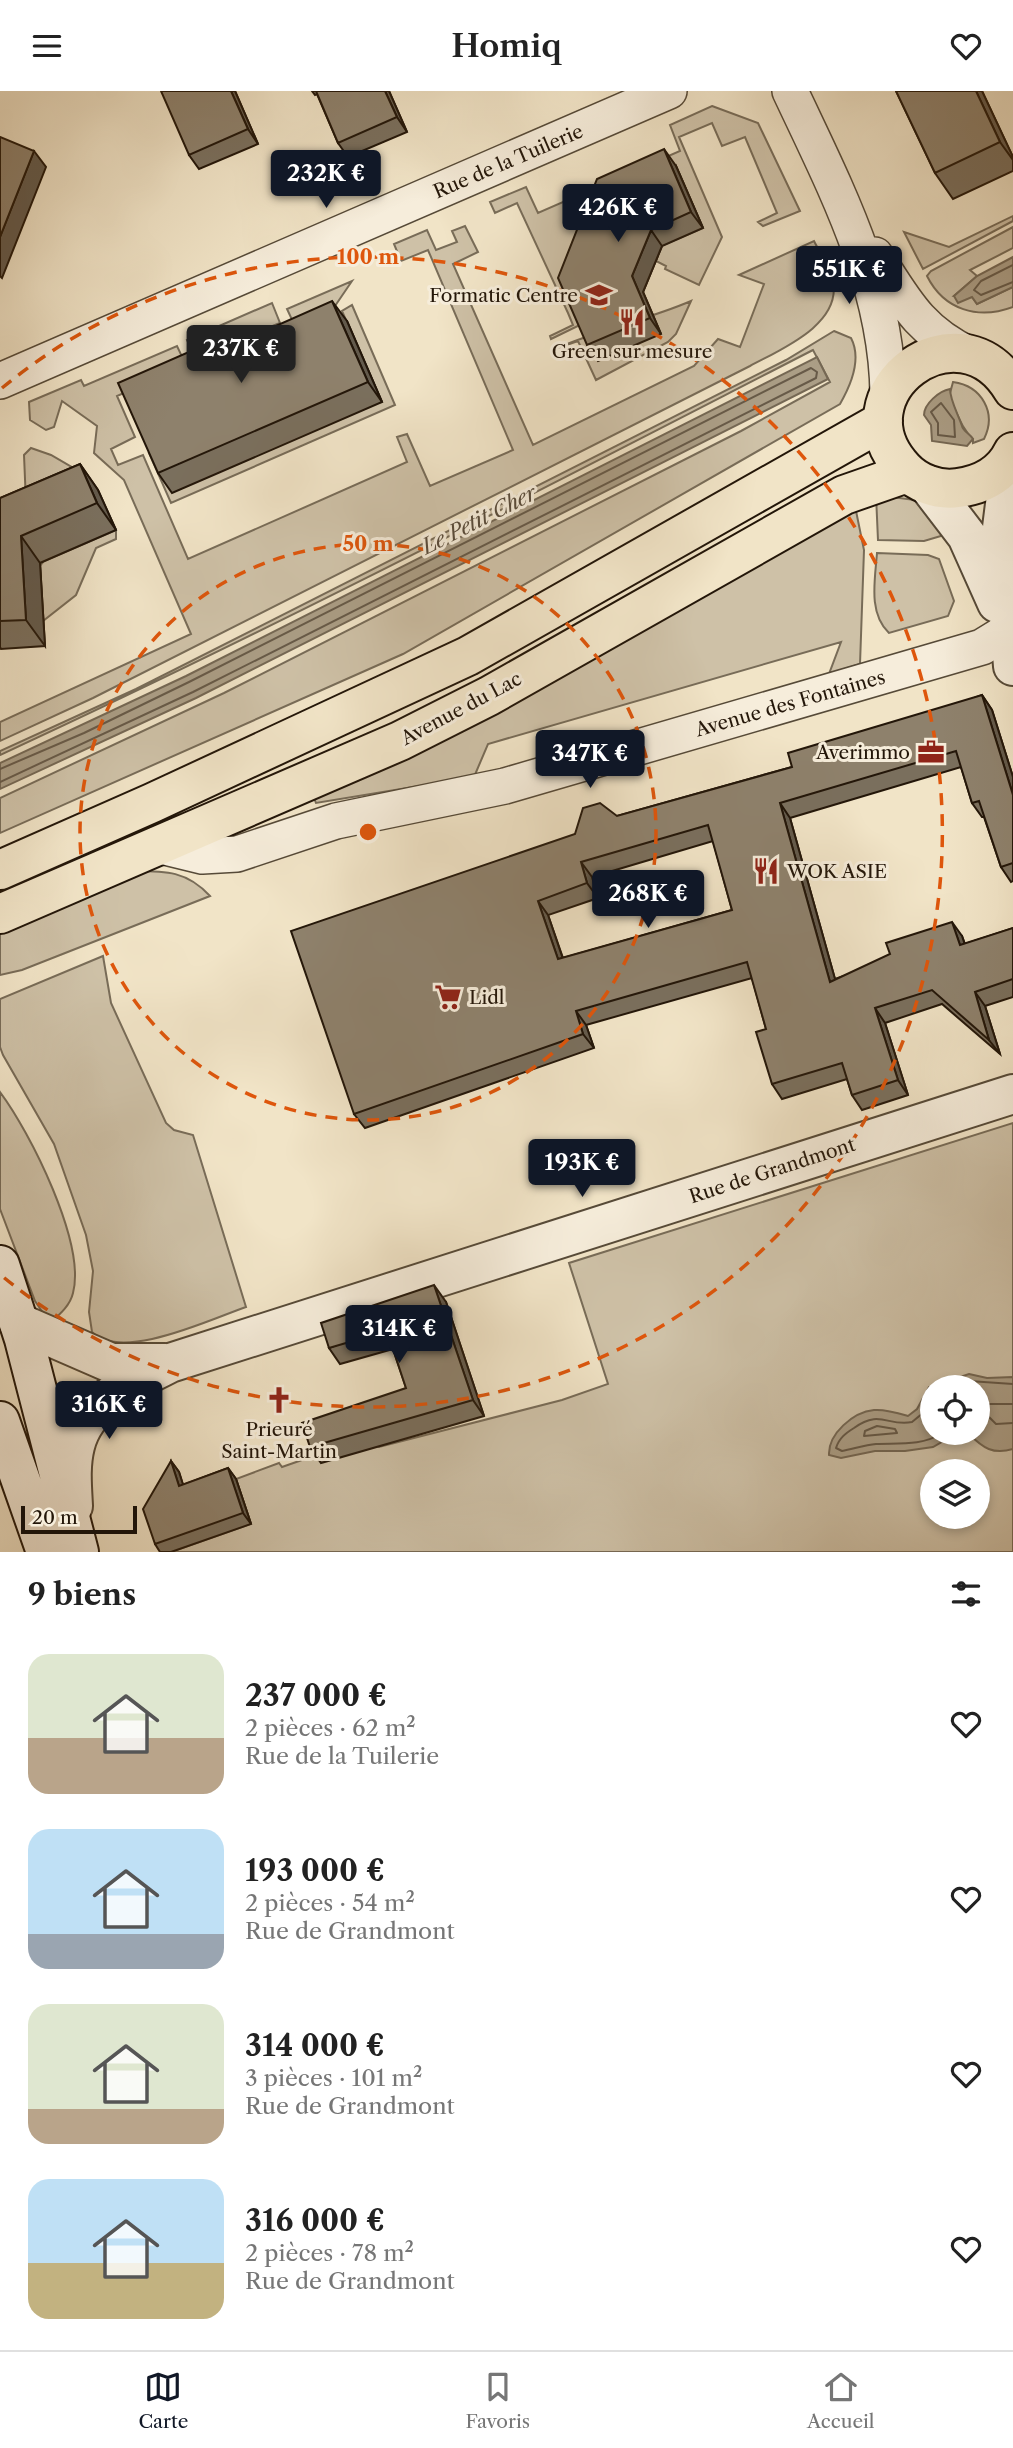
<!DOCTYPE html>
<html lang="fr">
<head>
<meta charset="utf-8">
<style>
	body { margin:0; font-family:"Libre Caslon Text",serif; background:#f2f2f2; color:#222; height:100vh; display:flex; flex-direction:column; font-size:26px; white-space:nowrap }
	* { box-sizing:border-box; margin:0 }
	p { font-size:23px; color:#767676 }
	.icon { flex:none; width:38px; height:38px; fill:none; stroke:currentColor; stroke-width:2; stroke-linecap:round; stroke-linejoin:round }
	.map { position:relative; height:1461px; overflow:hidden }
	.panel { display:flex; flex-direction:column; background:#fff; flex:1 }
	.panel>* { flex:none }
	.buttons { position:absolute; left:920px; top:1284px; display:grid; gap:14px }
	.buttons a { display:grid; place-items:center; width:70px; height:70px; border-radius:50%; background:#fff; box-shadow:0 4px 10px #0003; font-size:35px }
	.scale { position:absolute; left:21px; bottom:18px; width:116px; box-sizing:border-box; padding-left:7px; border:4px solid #231609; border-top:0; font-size:19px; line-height:24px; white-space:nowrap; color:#231609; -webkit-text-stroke:5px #f6eddb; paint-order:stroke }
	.price { position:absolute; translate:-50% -60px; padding:0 16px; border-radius:7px; background:#111827; color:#fff; font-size:23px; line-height:46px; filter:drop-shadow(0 2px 4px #0008) }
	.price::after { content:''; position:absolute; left:50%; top:42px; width:21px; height:16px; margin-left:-10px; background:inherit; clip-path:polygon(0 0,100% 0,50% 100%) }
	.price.selected { background:#222; color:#fff }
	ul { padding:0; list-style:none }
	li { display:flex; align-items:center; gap:21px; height:175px; padding:0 28px }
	li span { display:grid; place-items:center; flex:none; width:196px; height:140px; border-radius:21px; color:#555 }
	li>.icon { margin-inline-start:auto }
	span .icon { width:84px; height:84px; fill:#fffc; stroke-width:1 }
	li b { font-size:30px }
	h2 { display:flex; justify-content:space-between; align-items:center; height:84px; padding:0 28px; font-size:30px }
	header { display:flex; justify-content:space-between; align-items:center; height:91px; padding:0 28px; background:#fff; font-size:32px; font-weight:600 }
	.tab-bar { display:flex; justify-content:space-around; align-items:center; height:98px; border-top:2px solid #e0e0e0; background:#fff; font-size:19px; color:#767676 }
	.tab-bar a { display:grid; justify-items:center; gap:4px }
	.tab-bar .selected { color:#111827 }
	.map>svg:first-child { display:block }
	.green { fill:#cec1a7; stroke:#786c58; stroke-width:2; fill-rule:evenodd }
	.water { fill:#ab9e86; stroke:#756854; stroke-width:2; fill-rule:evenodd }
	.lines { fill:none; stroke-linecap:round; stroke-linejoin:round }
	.shore { stroke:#675a48; stroke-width:2 }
	.minor-casing { stroke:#564a38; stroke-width:38 }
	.tertiary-casing { stroke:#564a38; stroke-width:42 }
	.secondary-casing { stroke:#231609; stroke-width:42 }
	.primary-casing { stroke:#231609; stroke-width:42 }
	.minor { stroke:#f6eddb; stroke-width:35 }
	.tertiary { stroke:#f6eddb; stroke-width:38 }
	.secondary { stroke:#f6eddb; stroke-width:38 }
	.primary { stroke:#f1e4c7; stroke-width:38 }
	.wall { fill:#7a6f5d; stroke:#231609; stroke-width:2; fill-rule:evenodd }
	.shaded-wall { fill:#635a4c; stroke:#231609; stroke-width:2 }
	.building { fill:#8e816c; stroke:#231609; stroke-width:2; fill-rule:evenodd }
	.ring { fill:none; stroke:#de560c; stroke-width:3.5; stroke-dasharray:12 9 }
	.labels { text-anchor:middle; stroke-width:6; stroke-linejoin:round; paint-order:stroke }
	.street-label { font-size:19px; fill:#231609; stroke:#f6eddb }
	.poi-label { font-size:19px; fill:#231609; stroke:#f6eddb; text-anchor:end }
	.water-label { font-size:21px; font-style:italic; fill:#594c3b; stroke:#f6eddb }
	.centre { fill:#de560c; stroke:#f6eddb; stroke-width:3.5 }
	.ring-label { font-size:21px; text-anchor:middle; font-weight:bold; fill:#de560c; stroke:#f6eddb; stroke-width:6; stroke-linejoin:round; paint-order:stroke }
</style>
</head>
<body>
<header><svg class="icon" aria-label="menu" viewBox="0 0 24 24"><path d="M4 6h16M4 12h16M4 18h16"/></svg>Homiq<svg class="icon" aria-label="heart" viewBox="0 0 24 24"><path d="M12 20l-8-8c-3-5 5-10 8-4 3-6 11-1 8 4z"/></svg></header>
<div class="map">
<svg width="1013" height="1461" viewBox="0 0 1013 1461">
	<rect width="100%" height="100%" fill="#f1e4c7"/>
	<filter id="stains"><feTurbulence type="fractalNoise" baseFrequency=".00286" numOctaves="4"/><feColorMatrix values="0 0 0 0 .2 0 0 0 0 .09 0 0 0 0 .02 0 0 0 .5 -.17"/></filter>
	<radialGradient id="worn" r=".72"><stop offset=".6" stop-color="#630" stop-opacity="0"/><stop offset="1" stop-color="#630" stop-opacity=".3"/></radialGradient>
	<!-- green -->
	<path class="green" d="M712,15l46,17 42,88 -37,15 -5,-4 19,-9 -32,-76 -23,9 -10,-23 -33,14 43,100 -23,48 -34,-16 1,-3 -10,-5 5,-15 42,-18 -27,-62 -94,158 -31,15 -1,-3 23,-11 -5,-12 -51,-110 -22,10 -5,-11 36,-15 12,26 142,-62 -10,-26z
		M1013,125v5l-90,48 -19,-37 45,15z
		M465,135l13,26 -25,12 80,181 161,-79 24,-27 22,8 24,-63 -25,-9 75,-34c6,12 16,27 19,40 9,44 -54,69 -83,85l-657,332 -93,43v-19l191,-88 -67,-154 -30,-27 3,-27 -35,-25 -8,26 -8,3 -16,-10 -1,-18 52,-22 3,6 93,-40 9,19 -69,31 18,41 -24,12 7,16 25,-10 45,104 219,-97 -10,-25 10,-3 23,52 83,-36 -85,-200 -27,11 -7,-17 33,-14 9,20 21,-8 -5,-11z
		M1013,136v21l-43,22 7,6 -23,20 18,1 5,7 36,-17v20c-35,13 -69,3 -86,-31l4,-5z
		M352,190l-17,25 -41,18 -7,-15z
		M691,210l-15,33 -8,8 -72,38 -18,-39 -23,8c45,-20 92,-29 136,-48z
		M272,212l8,20 -85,34 -8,-17z
		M352,214l43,100 -224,98 -22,-50 233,-51 -40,-91z
		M834,240l17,7c11,21 0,47 -11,66l-437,250 -403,179v-35l224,-105 517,-262 89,-49 -17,-32c-269,138 -538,278 -813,405v-4l136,-62 650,-329z
		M953,291c29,4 44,31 31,57l-11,4v-4c-12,-11 -16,-27 -24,-42z
		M31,357l20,7 36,21 -61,27 -2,-48z
		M876,404l39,5 36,33 -27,8 -46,-1z
		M855,415l9,44 -4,114 -31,10 12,-32 -353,102 -14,33 -158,26 -4,-10z
		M116,439v9l-20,9 -20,47 -33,26 -3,-55 4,-5z
		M877,462l51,2 11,4 15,42 -6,15 -59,17c-21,-20 -14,-53 -12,-80z
		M134,780c32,0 53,0 76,25l-188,74 -22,5v-47z
		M103,865l8,47 55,120 8,7 19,5 53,172c-35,12 -124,55 -154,25l-3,-20 4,-41 -7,-36 -32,-91 -51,-89 -3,-8v-48z
		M0,1001c30,40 86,151 73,201 -3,13 -14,22 -23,30l-15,-22 -35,-92z
		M1013,1032v429h-842l80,-28 -15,-45 43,-16 3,4 77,-27 20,7 183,-47 46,-16 -39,-121zM933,1297h45v45h-45zM933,1381h45v45h-45z"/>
	<!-- water -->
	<path class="water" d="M1013,166v30l-36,17 -5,-7 -14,6 -4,-7 23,-20z
		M817,266l11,22 -632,319 -196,91v-26l186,-87z
		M950,298c0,11 8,25 12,37 1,5 8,8 11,13l-6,7 -35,-5 -1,-16 -7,-10c0,-11 15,-24 26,-26z
		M969,1283l18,4 26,-1v72c-20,6 -30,-1 -44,-15l-15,1 -21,12 -28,4h-30l-34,7 -12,-3c-1,-21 24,-43 45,-45 11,-1 24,3 34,6l9,-7 12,-22zM933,1297h45v45h-45z"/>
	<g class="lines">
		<!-- shore -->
		<path class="shore" d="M1013,174l-32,16 -7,9 7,5 32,-13
			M941,312l13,17 1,17 -17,-2v-12l-7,-11z
			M0,678l84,-36 105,-51 622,-314 6,4 -1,6 -623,314 -193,90
			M944,1297l25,-7 44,3
			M933,1304l-10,18 -11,9c-24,5 -32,-13 -58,6 -8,5 -15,10 -18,20l6,3c11,-2 23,-6 34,-7 24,-1 45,2 67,-11
			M1013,1313h-30l-4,3 17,17 17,-1
			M877,1335l18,3 2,4 -33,3 1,-5z"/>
		<defs>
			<path id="minor" d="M790,0c46,98 97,194 98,304
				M875,164c29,45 44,76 95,100
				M0,290l669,-290
				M157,754l45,11 35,-2 99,-33 169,-35 477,-139 31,-19"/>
			<path id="tertiary" d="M1011,366l-9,71 11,138
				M928,394l39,51 30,67
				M19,1232l92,40h54
				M73,1415c-1,-20 -3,-40 2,-60 10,-44 59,-65 95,-83l843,-269"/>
			<path id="secondary" d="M0,1174l24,74 55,213
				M0,1330l46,131"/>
			<path id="primary" d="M1013,299c-54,-91 -180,4 -109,79 13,14 34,22 54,19 23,-3 44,-13 55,-36
				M0,779l152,-67 316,-147 415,-235
				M0,823l400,-173 89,-45 355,-201 63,-22"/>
		</defs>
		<!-- minor casing -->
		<use href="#minor" class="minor-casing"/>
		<!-- tertiary casing -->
		<use href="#tertiary" class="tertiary-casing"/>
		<!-- secondary casing -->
		<use href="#secondary" class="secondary-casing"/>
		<!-- primary casing -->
		<use href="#primary" class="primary-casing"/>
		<!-- minor -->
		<use href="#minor" class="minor"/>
		<!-- tertiary -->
		<use href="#tertiary" class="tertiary"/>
		<!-- secondary -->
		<use href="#secondary" class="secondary"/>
		<!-- primary -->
		<use href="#primary" class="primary"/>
	</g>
	<!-- wall -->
	<path class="wall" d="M235,0l23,53 -59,25 -10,-14z
		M312,0h77l18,41 -59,25 -10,-14 -21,-49 -2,1z
		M896,0h86l31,66v14l-60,28 -18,-26z
		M676,75l27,62 -41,18 -19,46 18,42 -63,27 -11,-16z
		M347,230l35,81 -210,91 -14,-20 88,-134z
		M80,373l18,26 18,40 -76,33 5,83 -44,3 -1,-2v-149z
		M982,604l10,15 21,67v104l-2,1 -10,-15 -17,-50h-2l-10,-14 -11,-36 -171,51 45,161 127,-43 3,8 48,-16v69l-28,9 15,48 -58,-50 -57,19 23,72 -46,15 -10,-15 -5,-16 -65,20 -10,-15 -6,-55 -14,-51 -166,47 8,23 -229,80 -11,-14 221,-280 42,-18 175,-49zM713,750l19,69 -169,48 -15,-43 50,-17 -6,-21z
		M446,1211l38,114 -163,47 -11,-16 96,-59 -13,-39 -53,15 -11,-16z
		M171,1370l8,11 4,13 45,-17 8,11 15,45 -80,28h-11l-5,-8z"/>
	<!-- shaded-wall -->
	<path class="shaded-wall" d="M231,0h4l23,53 -10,-15z
		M385,0h4l18,41 -10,-15z
		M976,0h6l31,66v3l-13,-18z
		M664,58l12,17 27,62 -12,-16z
		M34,60l12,16 -44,111 -2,-2v-39z
		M651,139l11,16 -19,46 18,42 -11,-16 -18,-42z
		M332,210l15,20 35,81 -14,-20z
		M80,373l18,26 18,40 -19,-27z
		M21,445l19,27 5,83 -19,-26z
		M982,604l10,15 21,67v18z
		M780,712l10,15 50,179 -10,-15z
		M581,771l11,15 6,21 -11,-15z
		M538,810l10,14 20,59 -10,-15z
		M952,831l10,14 8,24 -10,-15z
		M975,901l10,14 15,48 -11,-14z
		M875,917l10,15 23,72 -10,-15z
		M576,920l10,14 8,23 -11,-14z
		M434,1194l12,17 38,114 -11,-16z
		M171,1370l8,11 8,25 -8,-11z
		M228,1377l8,11 15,45 -8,-11z"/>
	<!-- building -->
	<path class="building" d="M161,0h70l17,38 -59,26z
		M316,0h69l12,26 -59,26z
		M896,0h80l24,51 -65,31z
		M0,46l34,14 -34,86z
		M664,58l27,63 -40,18 -19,46 18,42 -63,27 -29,-67 39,-99z
		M332,210l36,81 -210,91 -40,-90 121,-53 5,10z
		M80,373l17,39 -76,33 5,84 -26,1v-123z
		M982,604l31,100v68l-12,4 -22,-66 -7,2 -16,-52 -176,52 50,179 60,-28 -4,-11 66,-21 8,23 53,-17v51l-38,13 14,48 -57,-50 -57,18 23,72 -46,15 -10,-32 -70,21 -16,-52 10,-3 -19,-67 -171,49 7,23 -229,80 -63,-183 284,-97 8,-26 17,-5 17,13 175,-49 -4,-14zM708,734l24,85 -174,49 -20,-58 49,-18 -6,-21z
		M434,1194l39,115 -163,47 -8,-24 104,-35 -19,-57 -58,17 -8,-25z
		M171,1370l8,25 49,-18 15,45 -88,31 -12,-35z"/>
	<!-- distance rings -->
	<g class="ring">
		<circle cx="368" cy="741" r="288"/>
		<path d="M2 297A575 575 0 1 1 2 1185"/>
	</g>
	<!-- icons -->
	<defs>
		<symbol id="university-bare" viewBox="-9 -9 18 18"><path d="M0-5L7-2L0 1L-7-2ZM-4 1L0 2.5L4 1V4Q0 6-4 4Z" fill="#8f2418" stroke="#f6eddb" stroke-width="2.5" paint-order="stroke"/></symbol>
		<symbol id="restaurant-bare" viewBox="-9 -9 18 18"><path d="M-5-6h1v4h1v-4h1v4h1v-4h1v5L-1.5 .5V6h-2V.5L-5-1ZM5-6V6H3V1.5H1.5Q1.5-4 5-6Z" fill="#8f2418" stroke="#f6eddb" stroke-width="2.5" paint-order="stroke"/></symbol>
		<symbol id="office-bare" viewBox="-9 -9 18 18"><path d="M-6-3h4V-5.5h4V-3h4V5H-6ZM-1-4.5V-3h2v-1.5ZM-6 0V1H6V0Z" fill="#8f2418" stroke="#f6eddb" stroke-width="2.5" paint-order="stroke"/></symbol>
		<symbol id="supermarket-bare" viewBox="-9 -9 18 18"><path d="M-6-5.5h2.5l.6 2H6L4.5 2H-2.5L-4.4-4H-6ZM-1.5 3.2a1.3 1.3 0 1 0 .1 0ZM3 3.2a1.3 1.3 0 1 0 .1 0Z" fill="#8f2418" stroke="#f6eddb" stroke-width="2.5" paint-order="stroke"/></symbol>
		<symbol id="church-bare" viewBox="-9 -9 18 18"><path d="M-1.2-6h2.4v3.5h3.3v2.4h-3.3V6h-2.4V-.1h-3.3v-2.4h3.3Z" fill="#8f2418" stroke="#f6eddb" stroke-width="2.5" paint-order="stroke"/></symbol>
	</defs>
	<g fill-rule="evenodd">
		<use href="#university-bare" x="580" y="185" width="38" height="38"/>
		<use href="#restaurant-bare" x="613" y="212" width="38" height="38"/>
		<use href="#office-bare" x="912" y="642" width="38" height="38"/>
		<use href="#restaurant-bare" x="747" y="761" width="38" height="38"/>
		<use href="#supermarket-bare" x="429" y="887" width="38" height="38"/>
		<use href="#church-bare" x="260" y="1290" width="38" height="38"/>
	</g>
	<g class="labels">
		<!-- street labels -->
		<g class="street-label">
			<text transform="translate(508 70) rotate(-23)" y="7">Rue de la Tuilerie</text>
			<text transform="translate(790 612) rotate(-16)" y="7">Avenue des Fontaines</text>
			<text transform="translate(461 617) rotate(-28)" y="7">Avenue du Lac</text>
			<text transform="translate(772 1079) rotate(-18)" y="7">Rue de Grandmont</text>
		</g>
		<!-- poi labels -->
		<g class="poi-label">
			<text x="578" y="211">Formatic Centre</text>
			<text x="632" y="267" text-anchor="middle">Green sur mesure</text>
			<text x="910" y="668">Averimmo</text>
			<text x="787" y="787" text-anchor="start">WOK ASIE</text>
			<text x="469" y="913" text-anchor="start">Lidl</text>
			<text x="279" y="1345" text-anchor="middle">Prieuré<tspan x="279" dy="22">Saint-Martin</tspan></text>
		</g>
		<!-- water labels -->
		<g class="water-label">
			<text transform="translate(479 429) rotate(-27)" y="7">Le Petit Cher</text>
		</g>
	</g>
	<circle cx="368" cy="741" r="10" class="centre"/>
	<g class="ring-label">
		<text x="368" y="173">100 m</text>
		<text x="368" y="460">50 m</text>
	</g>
	<rect width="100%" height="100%" filter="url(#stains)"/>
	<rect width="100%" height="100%" fill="url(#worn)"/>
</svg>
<div class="buttons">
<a><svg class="icon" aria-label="locate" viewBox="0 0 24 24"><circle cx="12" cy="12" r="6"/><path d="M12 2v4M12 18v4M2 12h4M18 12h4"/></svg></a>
<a><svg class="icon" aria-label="layers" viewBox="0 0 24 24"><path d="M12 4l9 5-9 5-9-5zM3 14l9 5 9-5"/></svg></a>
</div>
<div class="scale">20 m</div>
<b class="price" style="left:326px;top:119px">232K €</b>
<b class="price" style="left:618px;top:153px">426K €</b>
<b class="price" style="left:849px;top:215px">551K €</b>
<b class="price selected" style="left:241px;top:294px">237K €</b>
<b class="price" style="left:590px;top:699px">347K €</b>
<b class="price" style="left:648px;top:839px">268K €</b>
<b class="price" style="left:582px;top:1108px">193K €</b>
<b class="price" style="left:399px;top:1274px">314K €</b>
<b class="price" style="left:109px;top:1350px">316K €</b>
</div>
<section class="panel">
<h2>9 biens<svg class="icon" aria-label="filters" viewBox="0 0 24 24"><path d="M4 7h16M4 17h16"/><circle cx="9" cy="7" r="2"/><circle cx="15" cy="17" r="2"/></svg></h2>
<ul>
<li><span style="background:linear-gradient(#dfe7d0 60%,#b9a48a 0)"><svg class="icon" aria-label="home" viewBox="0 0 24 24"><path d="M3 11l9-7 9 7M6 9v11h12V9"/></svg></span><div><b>237 000 €</b><p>2 pièces · 62 m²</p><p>Rue de la Tuilerie</p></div><svg class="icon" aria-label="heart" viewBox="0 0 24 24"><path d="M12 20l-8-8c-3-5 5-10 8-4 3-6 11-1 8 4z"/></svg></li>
<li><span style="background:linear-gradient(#bfe0f5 75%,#9aa5b1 0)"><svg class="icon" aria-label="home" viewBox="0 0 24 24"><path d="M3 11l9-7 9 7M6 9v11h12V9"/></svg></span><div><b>193 000 €</b><p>2 pièces · 54 m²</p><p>Rue de Grandmont</p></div><svg class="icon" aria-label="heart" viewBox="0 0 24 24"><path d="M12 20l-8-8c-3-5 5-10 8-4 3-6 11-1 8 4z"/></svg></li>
<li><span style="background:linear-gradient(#dfe7d0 75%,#b9a48a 0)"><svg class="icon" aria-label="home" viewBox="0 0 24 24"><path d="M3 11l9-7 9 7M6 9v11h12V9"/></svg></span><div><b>314 000 €</b><p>3 pièces · 101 m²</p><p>Rue de Grandmont</p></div><svg class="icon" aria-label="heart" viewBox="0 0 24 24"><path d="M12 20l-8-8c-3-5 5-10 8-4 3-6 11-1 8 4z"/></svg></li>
<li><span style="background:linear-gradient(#bfe0f5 60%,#c2b280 0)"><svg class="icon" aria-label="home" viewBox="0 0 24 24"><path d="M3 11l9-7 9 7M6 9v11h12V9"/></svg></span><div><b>316 000 €</b><p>2 pièces · 78 m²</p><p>Rue de Grandmont</p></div><svg class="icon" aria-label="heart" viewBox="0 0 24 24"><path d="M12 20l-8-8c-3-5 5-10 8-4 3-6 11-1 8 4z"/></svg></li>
</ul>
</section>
<nav class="tab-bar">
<a class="selected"><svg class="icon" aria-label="map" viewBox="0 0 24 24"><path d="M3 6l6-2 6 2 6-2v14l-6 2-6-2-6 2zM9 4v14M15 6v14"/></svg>Carte</a>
<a><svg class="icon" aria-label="saved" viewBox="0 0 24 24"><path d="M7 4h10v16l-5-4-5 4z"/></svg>Favoris</a>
<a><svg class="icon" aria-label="home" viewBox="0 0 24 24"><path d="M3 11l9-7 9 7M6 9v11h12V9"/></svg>Accueil</a>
</nav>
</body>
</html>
